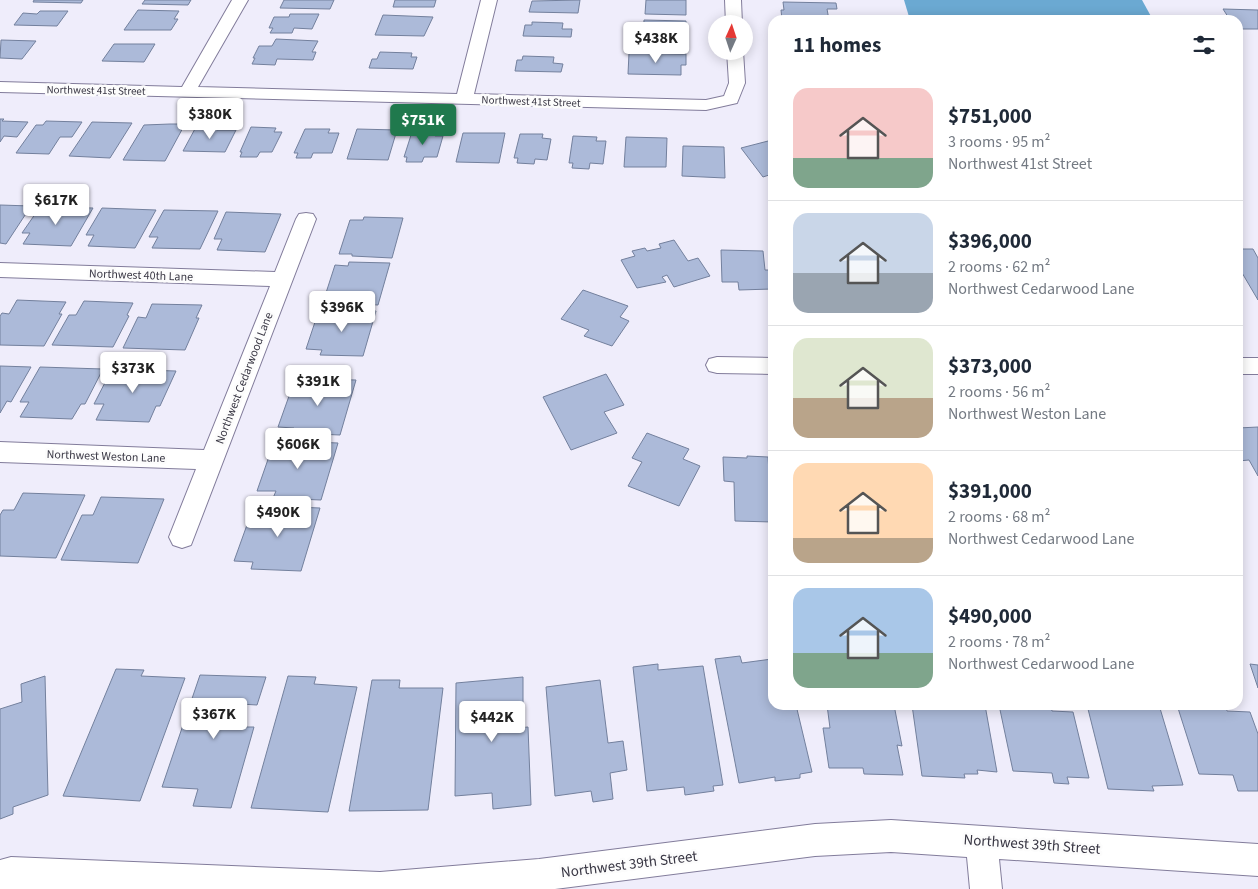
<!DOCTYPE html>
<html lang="en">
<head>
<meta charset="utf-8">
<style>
	body { margin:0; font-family:"Source Sans 3",sans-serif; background:#f2f2f3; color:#1f2937; height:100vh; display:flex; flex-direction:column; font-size:19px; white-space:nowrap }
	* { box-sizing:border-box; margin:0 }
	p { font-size:16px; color:#747a83 }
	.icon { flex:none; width:28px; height:28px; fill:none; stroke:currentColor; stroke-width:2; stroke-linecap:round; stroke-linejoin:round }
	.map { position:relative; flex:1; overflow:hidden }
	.side { position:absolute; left:768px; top:15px; width:475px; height:695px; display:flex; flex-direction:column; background:#fff; border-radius:15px; box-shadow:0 2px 12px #0003 }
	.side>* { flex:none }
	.needle { width:32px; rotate:3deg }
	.buttons { position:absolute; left:708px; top:15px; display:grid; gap:10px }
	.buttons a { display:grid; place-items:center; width:45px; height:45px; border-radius:50%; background:#fff; box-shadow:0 2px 12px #0003; font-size:25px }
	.price { position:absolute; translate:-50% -42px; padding:0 11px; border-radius:5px; background:#fff; color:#222; font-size:16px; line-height:32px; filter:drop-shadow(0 1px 2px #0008) }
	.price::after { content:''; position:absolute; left:50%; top:30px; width:15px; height:11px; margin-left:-8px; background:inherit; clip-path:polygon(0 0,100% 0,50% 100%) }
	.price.on { background:#20794d; color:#fff }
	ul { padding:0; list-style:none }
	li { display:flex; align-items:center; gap:15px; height:125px; padding:0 25px }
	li+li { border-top:1px solid #e0e1e3 }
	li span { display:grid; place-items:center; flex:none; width:140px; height:100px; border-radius:15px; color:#555 }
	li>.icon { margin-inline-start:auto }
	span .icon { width:60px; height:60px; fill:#fffc; stroke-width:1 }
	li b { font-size:21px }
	h2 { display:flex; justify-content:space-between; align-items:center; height:60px; padding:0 25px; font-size:21px }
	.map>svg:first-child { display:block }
	.water { fill:#6ba9d2 }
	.building { fill:#acbad9; stroke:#73809d }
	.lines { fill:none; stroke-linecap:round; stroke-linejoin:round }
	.minor-casing { stroke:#827c9b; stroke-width:2 }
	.minor { fill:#fff; fill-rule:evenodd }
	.labels { text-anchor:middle; stroke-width:5; stroke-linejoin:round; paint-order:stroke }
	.far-street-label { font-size:11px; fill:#393744; stroke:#fcfcfc }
	.street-label { font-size:12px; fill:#393744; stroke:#fcfcfc }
	.near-street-label { font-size:15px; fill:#393744; stroke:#fcfcfc }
</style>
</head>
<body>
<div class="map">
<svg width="1258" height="889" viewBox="0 0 1258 889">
	<rect width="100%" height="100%" fill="#efedfb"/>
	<!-- water -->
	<path class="water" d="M904,0h238l11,20h-243z"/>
	<!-- building -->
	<path class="building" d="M34,0h49l-2,3 -48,-1z
		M145,0h46l-3,5 -46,-1z
		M284,0h50l-4,9 -50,-1z
		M395,0h41l-2,7h-41z
		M580,0l-2,13 -49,-1 3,-11z
		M646,0h40v15l-41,-1z
		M783,2l53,1 1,6h-10l2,11h-47l-1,-10h3z
		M1223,9l35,1v19h-20v-9h-8z
		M138,10l41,1 -5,8h4l-7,11h-47z
		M40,11h28l-11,15 -43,-1 9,-12 14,1z
		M290,14h29l-7,15 -18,-1 -2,5h-22l3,-5h-4l5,-11h15z
		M383,15l50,2 -9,19 -49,-1z
		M644,20l42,1v19h-43z
		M532,22l31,1 -1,6h10l-1,8 -48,-1 2,-11h7z
		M276,39l42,2 -6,11h4l-3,8 -36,-1 -2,6 -23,-1 3,-6h-2l6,-12h13z
		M1,40l35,1 -14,18 -22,-1z
		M114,44h41l-11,18 -42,-1z
		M380,52l32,1 -1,4h6l-4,12 -44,-1 3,-9h5z
		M629,53l57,1v11h-5v10l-53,-1z
		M523,56l31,1 -1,6 10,1 -2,8 -46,-1 2,-11h5z
		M0,119h4l-2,2 26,1 -11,15 -13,-1 -4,6z
		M46,121l36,1 -10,15h-12l-11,17 -33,-1 20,-28h7z
		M92,122l40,1 -22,35 -41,-2z
		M170,124h15l-20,37 -42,-1 21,-35z
		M196,127h23l-2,3h19l-11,22 -42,-1z
		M251,127l25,1 -2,4h8l-10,20h-12l-3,5h-17l2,-5h-2z
		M305,129h25l-2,4h11l-7,20h-19l-2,5h-15l2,-5h-4z
		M357,129l40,1 -9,30 -41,-1z
		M412,132h24l-1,4h8l-6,21h-13l-2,5h-16l1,-5h-3z
		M463,133h42l-6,30 -43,-1z
		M520,134h23l-1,4 9,1 -4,21 -12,-1 -1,5 -17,-1 1,-5h-4z
		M573,136l24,1 -1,4h10l-3,23 -13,-1 -1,6 -17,-1 1,-5h-4z
		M626,137l41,1 -1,29h-42z
		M772,140v34l-9,3 -22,-29z
		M683,146l41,1 1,31 -43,-2z
		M0,205l31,1 -25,38 -6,-1z
		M40,207l53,1 -22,38 -48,-2 7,-11h-8z
		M102,208l54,2 -21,38 -47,-2 6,-11h-8z
		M164,210l54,1 -18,38 -48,-1 6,-11h-9z
		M226,212l55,2 -16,38 -48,-2 5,-11h-8z
		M364,217l39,1 -11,40 -40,-2v-2h-13l11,-34h13z
		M674,240l14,21 10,-3 12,18 -36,11 -7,-12 -5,2 4,5 -29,6 -16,-28 14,-4 -3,-5 13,-3 2,3 14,-3 -2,-4z
		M1238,249h15l5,9v42l-20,-34z
		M721,250l42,1 2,19h7v19l-33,1 -1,-8h-16z
		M349,262l41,1 -12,42 -40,-2 1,-4h-15l11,-34 13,1z
		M583,290l45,16 -8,11 9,4 -17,25 -28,-10 5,-6 -28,-11z
		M17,300l49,2 -7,12h3l-18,32 -44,-1v-29l2,-3 7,1z
		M84,301l49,2 -6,12 2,1 -16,31 -61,-2 17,-30h7z
		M152,304l50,1 -6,13h3l-14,32 -62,-2 15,-31 8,1z
		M333,310l43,1 -13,45 -43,-1 2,-5 -16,-1 12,-36h14z
		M0,366l31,1 -20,35 -4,-1 -7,12z
		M40,367l63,2 -18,35h-4l-9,15 -52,-2 9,-15h-9z
		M112,369l64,2 -16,35h-4l-7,16 -53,-2 8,-16h-10z
		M606,374l18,31 -20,7 13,21 -46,17 -28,-53z
		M310,379l46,1 -16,55 -47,-2 1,-5 -16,-1 16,-45 15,1z
		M1258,427v49l-9,-16 -11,1v-33z
		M647,433l42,16 -6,10 17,7 -21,40 -51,-20 14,-24 -10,-4z
		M290,441l48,2 -17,57 -48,-2 3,-7h-19l16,-46 15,1z
		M747,456l21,1 1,15h3v50l-37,-1 -1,-39 -10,-1 -1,-24 24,1z
		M23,493l62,2 -29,63 -56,-2v-41l3,-5h11z
		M101,497l63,2 -26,64 -77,-3 21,-45h11z
		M270,506l50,2 -19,63 -50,-2 2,-7 -19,-1 18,-50h16z
		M740,656l2,7 30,-4v46h24l16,67 -12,2v4l-25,3v-4l-36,6 -24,-124z
		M658,664v6l45,-4 20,119 -10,1 1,5 -29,4 -1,-8 -37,4 -14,-124z
		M1250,664l8,1v23z
		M116,669l28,1 -3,6 44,2 -45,123 -77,-5z
		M200,675l66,2 -9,28 -17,-1 -7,23h21l-23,81 -38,-2 5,-17 -36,-2z
		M45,676l3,119 -35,12v7l-13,5v-110l22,-7 -1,-18z
		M288,676l28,1 -2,7 43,3 -29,125 -77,-4z
		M523,677v29l-18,2 1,21 22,-2 3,78 -38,4 -1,-16 -37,3 1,-113z
		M372,680h28l-1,8h44l-15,122 -79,1z
		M600,680l8,63 15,-2 4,29 -17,3 3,26 -20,3 -2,-11 -36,5 -9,-109z
		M827,705h67l8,41 -5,-1 6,30 -39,-1 -1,-6h-34l-6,-40h7z
		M912,705h73l12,67 -20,-2 1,4h-14l1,4 -43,-2z
		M999,705h51l2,6 21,1 16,66 -22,-1 2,7 -15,-1 -2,-10 -39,-2z
		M1087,705h72l24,80 -31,1 2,5 -46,-2z
		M1177,705h48l2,6 23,1 8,22v57h-20l-5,-16 -34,-1z"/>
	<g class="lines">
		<defs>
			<path id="minor" d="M232,0h16l-50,87 259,7 24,-94h16l-23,94 232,6 18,-4 5,-13 -2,-32h16l2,32 -8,20 -31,7 -706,-18v-10l182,5z
				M725,0h16l1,24h-16z
				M306,213l7,1 3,5 -125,326 -9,3 -9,-3 -4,-8 27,-68 -196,-7v-20l204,8 66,-164 -270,-9v-14l275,9 21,-53 3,-5z
				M717,357l55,1v16l-55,-1 -8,-2 -3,-6 3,-6z
				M1238,358h20v16h-20z
				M891,820l367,24v32l-259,-17 3,30h-32l-3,-32 -76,-5 -76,4 -260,33h-555v-29l11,-3 369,15 159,-13 276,-35z"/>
		</defs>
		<!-- minor casing -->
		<use href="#minor" class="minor-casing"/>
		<!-- minor -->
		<use href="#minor" class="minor"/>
	</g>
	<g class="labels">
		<!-- far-street labels -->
		<g class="far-street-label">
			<text transform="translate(96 90) rotate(1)" y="4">Northwest 41st Street</text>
			<text transform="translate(531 101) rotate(2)" y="4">Northwest 41st Street</text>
		</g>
		<!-- street labels -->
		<g class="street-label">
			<text transform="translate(141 275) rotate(2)" y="4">Northwest 40th Lane</text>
			<text transform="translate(244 378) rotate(-69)" y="4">Northwest Cedarwood Lane</text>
			<text transform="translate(106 456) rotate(2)" y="4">Northwest Weston Lane</text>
		</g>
		<!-- near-street labels -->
		<g class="near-street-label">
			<text transform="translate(1032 844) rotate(4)" y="5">Northwest 39th Street</text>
			<text transform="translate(629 864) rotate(-7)" y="5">Northwest 39th Street</text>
		</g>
	</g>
</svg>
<div class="buttons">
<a><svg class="needle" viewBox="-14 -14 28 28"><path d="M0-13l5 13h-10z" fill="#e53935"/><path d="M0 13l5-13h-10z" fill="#747a83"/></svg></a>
</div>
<b class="price" style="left:656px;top:64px">$438K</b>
<b class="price" style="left:210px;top:140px">$380K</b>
<b class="price on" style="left:423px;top:146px">$751K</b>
<b class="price" style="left:56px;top:226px">$617K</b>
<b class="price" style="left:342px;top:333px">$396K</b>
<b class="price" style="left:133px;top:394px">$373K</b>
<b class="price" style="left:318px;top:407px">$391K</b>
<b class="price" style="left:298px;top:470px">$606K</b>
<b class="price" style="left:278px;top:538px">$490K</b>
<b class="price" style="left:214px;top:740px">$367K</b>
<b class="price" style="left:492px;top:743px">$442K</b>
<section class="side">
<h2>11 homes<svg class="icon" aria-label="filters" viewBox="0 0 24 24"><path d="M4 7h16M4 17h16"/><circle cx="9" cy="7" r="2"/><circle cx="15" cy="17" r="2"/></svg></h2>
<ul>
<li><span style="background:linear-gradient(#f6c9c9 70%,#7fa58c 0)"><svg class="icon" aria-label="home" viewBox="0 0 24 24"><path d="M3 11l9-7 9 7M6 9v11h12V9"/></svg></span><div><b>$751,000</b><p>3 rooms · 95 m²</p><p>Northwest 41st Street</p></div></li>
<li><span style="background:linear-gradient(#c9d6e8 60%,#9aa5b1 0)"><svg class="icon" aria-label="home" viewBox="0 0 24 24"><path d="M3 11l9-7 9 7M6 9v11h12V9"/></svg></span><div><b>$396,000</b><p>2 rooms · 62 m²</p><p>Northwest Cedarwood Lane</p></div></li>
<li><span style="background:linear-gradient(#dfe7d0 60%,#b9a48a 0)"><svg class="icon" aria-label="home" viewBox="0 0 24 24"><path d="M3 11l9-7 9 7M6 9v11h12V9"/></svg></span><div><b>$373,000</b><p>2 rooms · 56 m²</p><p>Northwest Weston Lane</p></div></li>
<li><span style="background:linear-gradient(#ffd9b3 75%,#b9a48a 0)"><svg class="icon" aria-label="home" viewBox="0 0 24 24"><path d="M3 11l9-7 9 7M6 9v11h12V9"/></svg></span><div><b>$391,000</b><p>2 rooms · 68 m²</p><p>Northwest Cedarwood Lane</p></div></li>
<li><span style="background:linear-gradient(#a9c7e8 65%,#7fa58c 0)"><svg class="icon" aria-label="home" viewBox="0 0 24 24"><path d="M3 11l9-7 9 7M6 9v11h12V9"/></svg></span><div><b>$490,000</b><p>2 rooms · 78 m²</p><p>Northwest Cedarwood Lane</p></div></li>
</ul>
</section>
</div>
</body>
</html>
